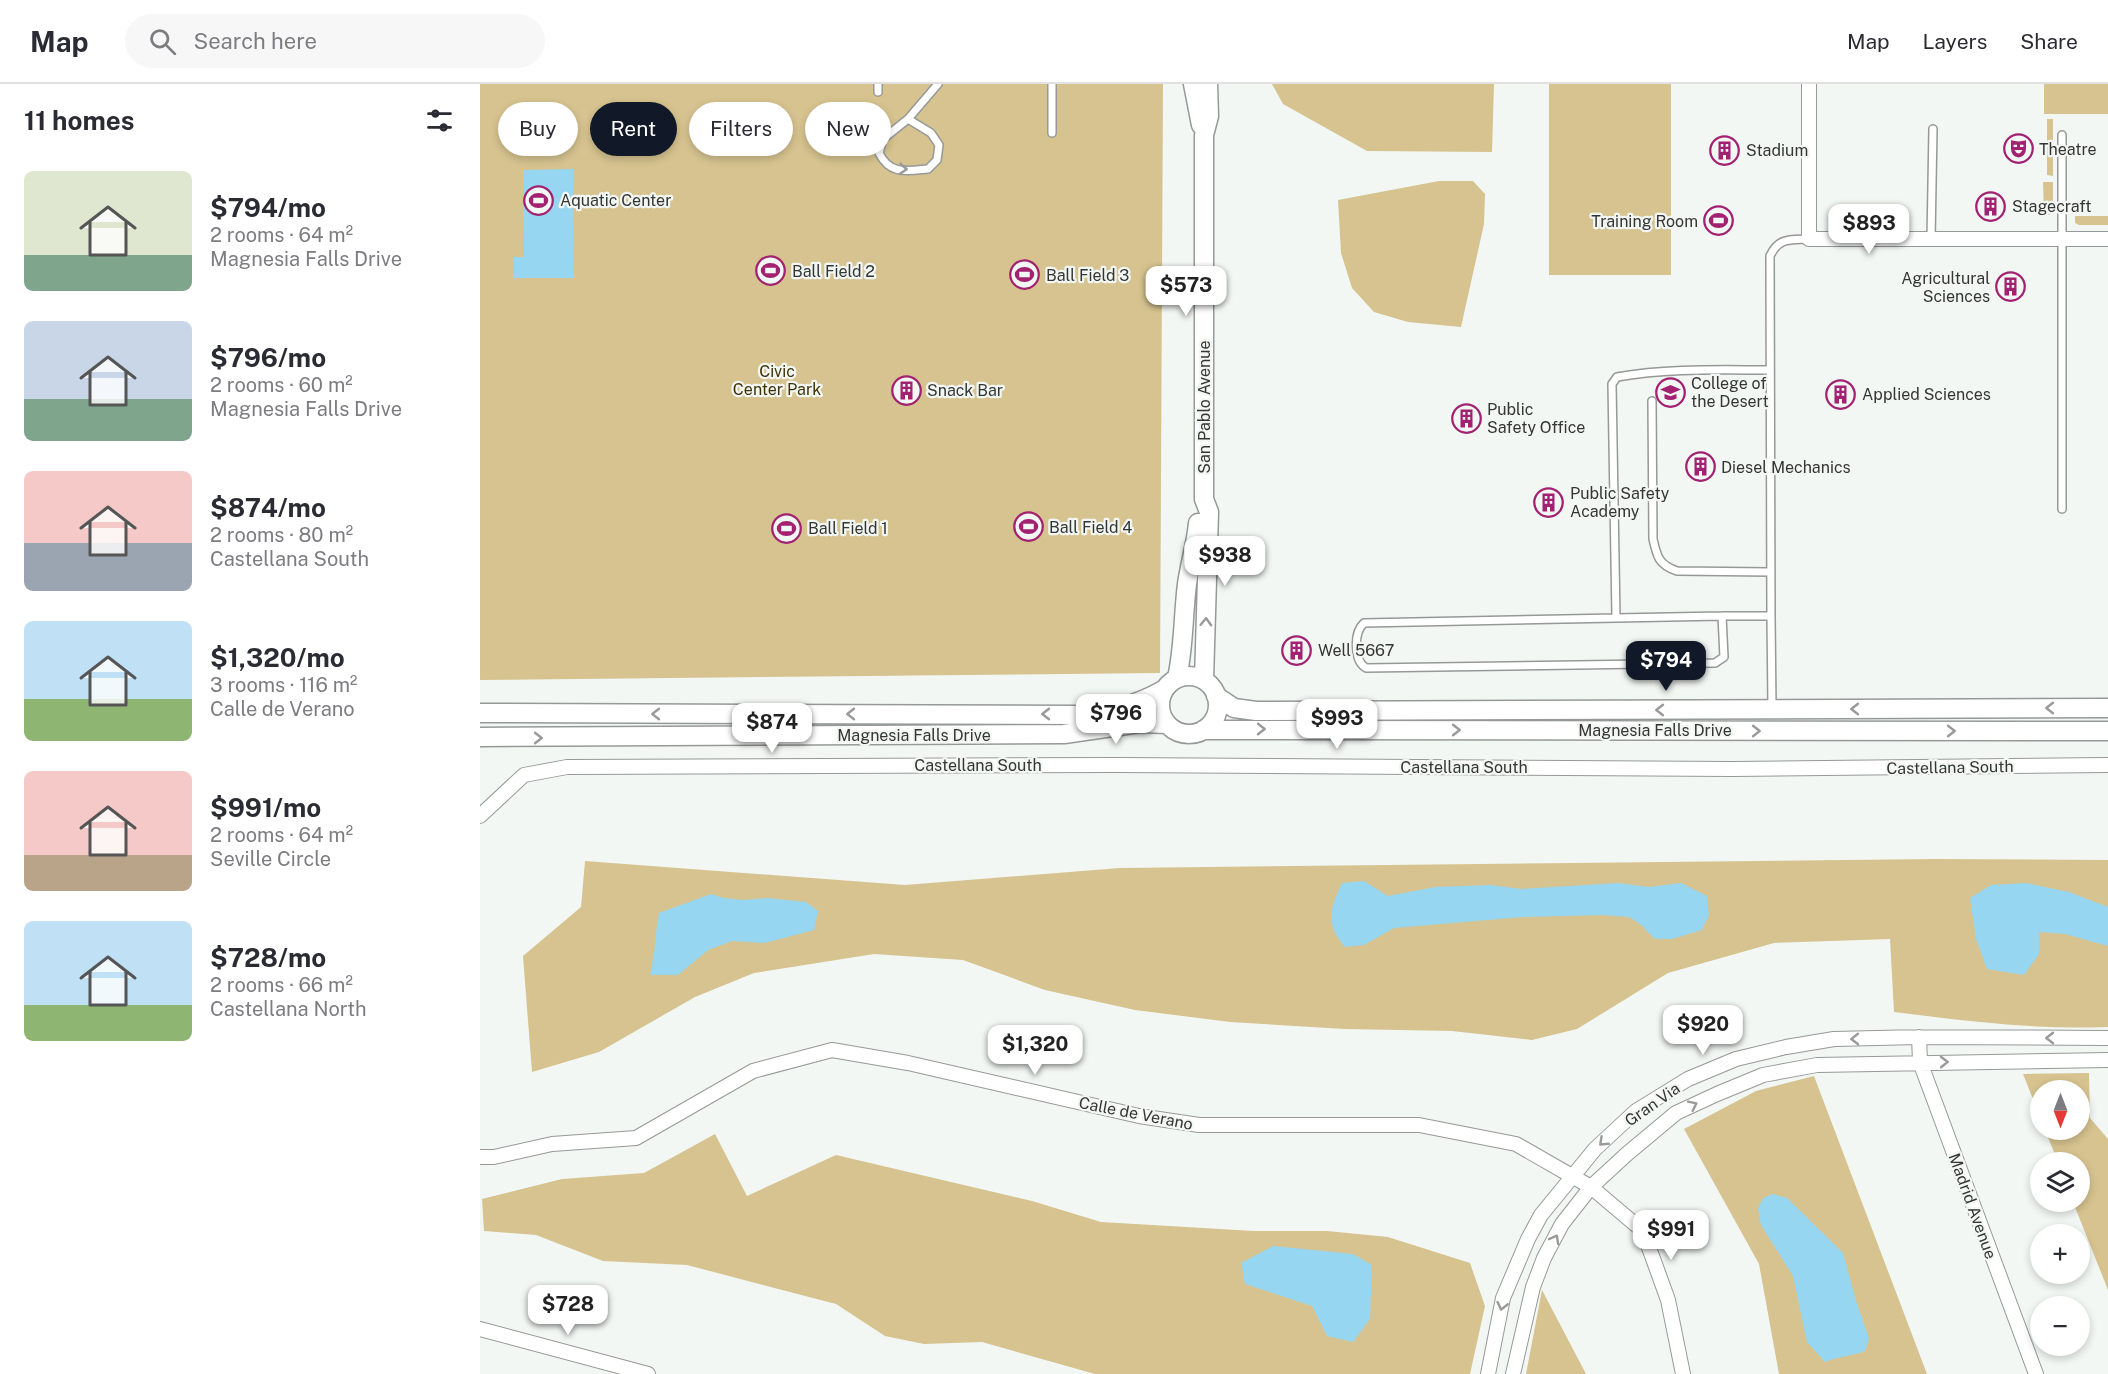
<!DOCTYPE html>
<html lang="en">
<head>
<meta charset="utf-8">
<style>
	body { margin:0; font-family:"Public Sans",sans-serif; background:#f7f7f7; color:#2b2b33; height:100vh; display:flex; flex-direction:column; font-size:22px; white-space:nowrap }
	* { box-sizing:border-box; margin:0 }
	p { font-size:20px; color:#7c7c81 }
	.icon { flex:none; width:33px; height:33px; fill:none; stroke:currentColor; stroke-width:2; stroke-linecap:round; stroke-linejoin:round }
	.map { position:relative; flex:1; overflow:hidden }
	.drawer { display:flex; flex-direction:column; background:#fff; width:480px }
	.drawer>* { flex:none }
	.guide { position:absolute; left:18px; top:18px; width:570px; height:54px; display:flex; gap:12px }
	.needle { width:39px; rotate:180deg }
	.tools { position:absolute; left:1550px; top:996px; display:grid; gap:12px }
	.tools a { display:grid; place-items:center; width:60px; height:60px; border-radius:50%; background:#fff; box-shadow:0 3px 9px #0003; font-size:30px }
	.price { position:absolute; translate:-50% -51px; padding:0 14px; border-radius:12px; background:#fff; color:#222; font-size:20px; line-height:39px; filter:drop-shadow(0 2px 3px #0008) }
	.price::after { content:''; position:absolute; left:50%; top:36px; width:18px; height:14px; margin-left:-9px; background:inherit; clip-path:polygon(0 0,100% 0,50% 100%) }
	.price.selected { background:#111827; color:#fff }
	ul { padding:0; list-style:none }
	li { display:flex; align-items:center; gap:18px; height:150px; padding:0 24px }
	li span { display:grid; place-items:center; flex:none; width:168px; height:120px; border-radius:9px; color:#555 }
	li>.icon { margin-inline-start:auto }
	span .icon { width:72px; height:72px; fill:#fffc; stroke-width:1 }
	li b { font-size:26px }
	h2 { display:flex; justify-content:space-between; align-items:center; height:72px; padding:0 24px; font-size:26px }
	.chip { padding:0 21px; border-radius:27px; background:#fff; box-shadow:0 3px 9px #0003; font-size:21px; line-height:54px }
	.chip.selected { background:#111827; color:#fff }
	header { display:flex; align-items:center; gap:36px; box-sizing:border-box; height:84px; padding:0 30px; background:#fff; border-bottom:2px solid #e1e1e2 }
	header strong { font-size:28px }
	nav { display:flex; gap:33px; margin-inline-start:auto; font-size:21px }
	.search { width:420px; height:54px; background:#f7f7f7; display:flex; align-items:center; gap:15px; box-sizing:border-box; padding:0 21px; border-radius:33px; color:#7c7c81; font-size:22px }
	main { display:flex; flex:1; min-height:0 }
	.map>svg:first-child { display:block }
	.green { fill:#d6c38f }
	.water { fill:#97d6f1 }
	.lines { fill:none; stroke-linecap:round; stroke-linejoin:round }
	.lane-casing { stroke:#959997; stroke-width:10 }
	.street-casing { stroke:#959997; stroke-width:16 }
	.secondary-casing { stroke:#959997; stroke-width:21 }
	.lane { stroke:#fff; stroke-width:7 }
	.street { stroke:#fff; stroke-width:14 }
	.secondary { stroke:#fff; stroke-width:18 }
	.oneway { stroke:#9a9a9a }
	.labels { text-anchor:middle; stroke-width:4.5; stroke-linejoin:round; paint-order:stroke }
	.poi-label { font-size:16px; fill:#343634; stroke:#f2f7f4; text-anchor:start }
	.park-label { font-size:16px; fill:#403205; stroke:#f2f7f4 }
	.street-label { font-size:16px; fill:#343634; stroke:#f2f7f4 }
</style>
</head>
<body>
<header>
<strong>Map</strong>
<div class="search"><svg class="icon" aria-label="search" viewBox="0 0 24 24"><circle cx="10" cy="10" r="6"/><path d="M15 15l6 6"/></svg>Search here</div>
<nav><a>Map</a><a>Layers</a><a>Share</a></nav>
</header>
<main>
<section class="drawer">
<h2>11 homes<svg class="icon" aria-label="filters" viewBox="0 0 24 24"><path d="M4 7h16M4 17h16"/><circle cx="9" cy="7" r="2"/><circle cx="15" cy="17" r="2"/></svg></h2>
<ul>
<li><span style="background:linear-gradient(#dfe7d0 70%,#7fa58c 0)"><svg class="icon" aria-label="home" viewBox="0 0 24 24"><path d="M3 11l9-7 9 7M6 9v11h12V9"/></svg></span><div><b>$794/mo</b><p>2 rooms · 64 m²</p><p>Magnesia Falls Drive</p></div></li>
<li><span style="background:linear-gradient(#c9d6e8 65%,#7fa58c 0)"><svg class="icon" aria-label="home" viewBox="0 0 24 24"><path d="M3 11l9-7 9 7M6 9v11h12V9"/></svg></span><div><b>$796/mo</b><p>2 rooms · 60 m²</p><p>Magnesia Falls Drive</p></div></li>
<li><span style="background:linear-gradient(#f6c9c9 60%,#9aa5b1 0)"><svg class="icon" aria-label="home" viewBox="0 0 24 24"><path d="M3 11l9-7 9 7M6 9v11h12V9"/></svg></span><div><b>$874/mo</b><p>2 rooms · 80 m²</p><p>Castellana South</p></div></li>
<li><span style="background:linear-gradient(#bfe0f5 65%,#8fb573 0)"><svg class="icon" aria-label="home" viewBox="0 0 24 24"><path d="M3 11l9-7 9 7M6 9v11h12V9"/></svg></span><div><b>$1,320/mo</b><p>3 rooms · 116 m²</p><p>Calle de Verano</p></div></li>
<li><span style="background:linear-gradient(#f6c9c9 70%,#b9a48a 0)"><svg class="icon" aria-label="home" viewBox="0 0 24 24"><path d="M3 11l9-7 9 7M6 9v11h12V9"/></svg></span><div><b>$991/mo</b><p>2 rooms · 64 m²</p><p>Seville Circle</p></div></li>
<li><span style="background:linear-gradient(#bfe0f5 70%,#8fb573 0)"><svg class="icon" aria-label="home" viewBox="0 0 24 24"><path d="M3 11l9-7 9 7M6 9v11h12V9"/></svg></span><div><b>$728/mo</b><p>2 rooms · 66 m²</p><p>Castellana North</p></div></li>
</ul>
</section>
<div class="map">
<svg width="1628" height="1290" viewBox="0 0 1628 1290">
	<rect width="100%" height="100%" fill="#f2f7f4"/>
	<!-- green -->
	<path class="green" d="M0,0h683l-3,589 -680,7z
		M792,0h222l-2,68 -125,-1 -84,-47z
		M1069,0h122v191h-122z
		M1564,0h64v30h-64z
		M1567,35h6v57l-6,-1z
		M959,97h34l12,13 -1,30 -23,103 -53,-5 -34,-10 -22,-24 -11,-35 -3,-53z
		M1563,98h10v32l-9,1z
		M1595,132h33v9h-29l-4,-2z
		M1457,775l171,1v167c-72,3 -142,-6 -214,-15l-4,-73 -116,4 -106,30 -91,56 -45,11 -80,-9 -107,-2 -115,-7 -95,-12 -90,-20 -82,-30 -89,-6 -120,19 -59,24 -96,55 -67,20 -9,-116 58,-49 4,-46 320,24 215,-17z
		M1609,989l1,45 18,21v151l-35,-88h6v-40h-21l-13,-32h34v-40h-39v27l-17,-43z
		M1334,992l113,298h-148l-20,-110 -75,-135 72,-38z
		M235,1050l32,62 89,-41 196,46 69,21 153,9h73l61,6 82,26 15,43 -15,68h-375l-113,-32 -58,2 -39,-8 -49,-32 -149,-39 -84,-4 -67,-26 -52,-4 -2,-32 80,-20 82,-6z
		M1062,1206l44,84h-60z"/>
	<!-- water -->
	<path class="water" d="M93,85l1,109h-60v-21h10l-1,-87z
		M884,797l24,15 47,-9 56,-2 30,4 97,-6 31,4 32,-4 26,13 2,19 -7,15 -30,9h-17l-15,-15 -11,-7 -26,-2 -80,2 -129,11 -30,17 -19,2c-21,-25 -15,-37 -3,-64z
		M1546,799l43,9 39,15v39l-43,-12 -26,-2v22l-15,21 -37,-6 -11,-30 -6,-41 21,-13z
		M231,810l13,4 19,2 24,-2 39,4 12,9 -4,19 -49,13 -33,-2 -24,9 -30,25h-28c5,-20 5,-41 9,-62z
		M1293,1110l14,4 56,55 13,48 13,37 -4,13c-13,5 -25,5 -40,11l-18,-20 -14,-66 -32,-51 -3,-16 5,-11z
		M793,1162l80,8 19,11 -2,54 -17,23 -26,-6 -15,-30 -67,-22 -4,-21z"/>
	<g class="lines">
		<defs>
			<path id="lane" d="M398,0v8
				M572,0v49
				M428,35l-25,20 -4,14c11,22 27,18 49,16l9,-9 2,-15 -8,-12 -23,-14 30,-35
				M1582,51v374
				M1451,155l2,-110
				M1172,317l1,138c4,18 6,26 24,32l94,1
				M1242,532l2,41 -9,6 -349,5c-12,-7 -13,-35 -2,-45l358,-7h49l1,91
				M1291,532l-1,-360c9,-19 20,-16 39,-17
				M1136,534l-4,-234 5,-7c51,-9 102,-7 153,-7"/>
			<path id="street" d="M1329,0v155h299
				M0,732l44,-41 43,-8 550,-2 615,4 376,-4
				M1439,953l1,25 116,312
				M0,1073h14l58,-13 84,-6 117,-67 79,-21 76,13 231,53 60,9h220l97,19 75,43 52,44 25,69 15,74
				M0,1245l168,45
				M1008,1290l15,-76 25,-59 13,-24 54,-66 41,-38 52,-32 48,-20 50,-12 48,-8 85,-2 189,1
				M1033,1290l20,-87 11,-29 18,-34 29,-37 37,-34 48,-40 41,-19 46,-19 54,-10 291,-5"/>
			<path id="secondary" d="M713,0l8,41
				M680 621a29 29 0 1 1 58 0a29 29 0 1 1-58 0Z
				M697,594c7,-31 6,-62 10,-94 3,-21 9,-39 11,-61
				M724,596l5,-168 -5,-13v-364l5,-19 -1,-32
				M736,612l18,12 22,3 852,-3
				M0,629l600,2c32,-5 55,-9 83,-25
				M723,646l905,1
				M0,653l584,-3 76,-11 27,1"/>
		</defs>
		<!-- lane casing -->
		<use href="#lane" class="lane-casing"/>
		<!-- street casing -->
		<use href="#street" class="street-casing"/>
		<!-- secondary casing -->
		<use href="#secondary" class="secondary-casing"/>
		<!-- lane -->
		<use href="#lane" class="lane"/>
		<!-- street -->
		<use href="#street" class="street"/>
		<!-- secondary -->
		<use href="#secondary" class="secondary"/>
	</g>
	<!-- one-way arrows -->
	<defs><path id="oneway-chevron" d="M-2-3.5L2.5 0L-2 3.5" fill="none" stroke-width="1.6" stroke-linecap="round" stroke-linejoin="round" transform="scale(1.5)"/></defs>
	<g class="oneway">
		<use href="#oneway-chevron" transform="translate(423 85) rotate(4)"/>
		<use href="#oneway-chevron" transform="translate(726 538) rotate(-88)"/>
		<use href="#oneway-chevron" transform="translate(1570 624) rotate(180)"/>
		<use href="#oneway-chevron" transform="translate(1375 625) rotate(180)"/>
		<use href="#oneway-chevron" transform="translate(1180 626) rotate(180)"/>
		<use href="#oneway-chevron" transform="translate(176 630) rotate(-180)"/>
		<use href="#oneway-chevron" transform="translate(371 630) rotate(-180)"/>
		<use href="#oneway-chevron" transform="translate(566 630) rotate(-180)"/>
		<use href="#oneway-chevron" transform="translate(781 645)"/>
		<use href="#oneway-chevron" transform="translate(976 646)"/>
		<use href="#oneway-chevron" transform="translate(1276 647)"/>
		<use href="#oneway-chevron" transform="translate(1471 647)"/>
		<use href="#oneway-chevron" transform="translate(58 654)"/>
		<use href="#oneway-chevron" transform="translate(1570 954) rotate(-180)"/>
		<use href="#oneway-chevron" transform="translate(1375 955) rotate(179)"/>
		<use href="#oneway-chevron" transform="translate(1464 978) rotate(-1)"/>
		<use href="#oneway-chevron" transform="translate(1213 1021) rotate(-26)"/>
		<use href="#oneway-chevron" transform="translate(1123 1058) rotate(137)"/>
		<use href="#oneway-chevron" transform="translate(1075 1155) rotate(-62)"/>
		<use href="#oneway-chevron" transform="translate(1022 1222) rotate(103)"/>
	</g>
	<!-- icons -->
	<defs>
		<symbol id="theatre-ring" viewBox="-11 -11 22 22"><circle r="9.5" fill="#f2f7f4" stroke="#a22171" stroke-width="1.5"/><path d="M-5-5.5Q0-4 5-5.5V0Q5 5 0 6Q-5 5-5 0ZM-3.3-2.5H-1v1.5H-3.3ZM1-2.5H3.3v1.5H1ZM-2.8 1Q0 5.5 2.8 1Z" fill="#a22171"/></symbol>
		<symbol id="building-ring" viewBox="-11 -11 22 22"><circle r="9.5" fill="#f2f7f4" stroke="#a22171" stroke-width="1.5"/><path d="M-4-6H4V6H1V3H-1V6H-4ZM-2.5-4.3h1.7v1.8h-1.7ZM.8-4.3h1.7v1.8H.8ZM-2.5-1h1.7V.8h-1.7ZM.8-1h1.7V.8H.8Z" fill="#a22171"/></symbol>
		<symbol id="stadium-ring" viewBox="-11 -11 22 22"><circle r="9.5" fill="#f2f7f4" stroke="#a22171" stroke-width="1.5"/><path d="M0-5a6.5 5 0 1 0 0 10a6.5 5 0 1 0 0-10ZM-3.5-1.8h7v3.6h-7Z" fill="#a22171"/></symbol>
		<symbol id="university-ring" viewBox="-11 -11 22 22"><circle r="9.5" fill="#f2f7f4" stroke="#a22171" stroke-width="1.5"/><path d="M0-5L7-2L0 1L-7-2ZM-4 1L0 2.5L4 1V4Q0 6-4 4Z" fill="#a22171"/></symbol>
	</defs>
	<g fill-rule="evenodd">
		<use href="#theatre-ring" x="1522" y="48" width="33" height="33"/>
		<use href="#building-ring" x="1228" y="50" width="33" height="33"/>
		<use href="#stadium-ring" x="42" y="100" width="33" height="33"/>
		<use href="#building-ring" x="1494" y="106" width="33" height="33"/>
		<use href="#stadium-ring" x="1222" y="120" width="33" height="33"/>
		<use href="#stadium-ring" x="274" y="170" width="33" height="33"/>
		<use href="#stadium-ring" x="528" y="174" width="33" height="33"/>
		<use href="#building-ring" x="1514" y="186" width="33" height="33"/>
		<use href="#building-ring" x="410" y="290" width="33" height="33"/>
		<use href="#university-ring" x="1174" y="292" width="33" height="33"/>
		<use href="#building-ring" x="1344" y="294" width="33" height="33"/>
		<use href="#building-ring" x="970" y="318" width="33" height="33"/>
		<use href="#building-ring" x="1204" y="366" width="33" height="33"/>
		<use href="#building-ring" x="1052" y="402" width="33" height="33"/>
		<use href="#stadium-ring" x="532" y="426" width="33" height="33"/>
		<use href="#stadium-ring" x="290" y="428" width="33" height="33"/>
		<use href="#building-ring" x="800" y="550" width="33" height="33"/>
	</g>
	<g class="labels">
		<!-- poi labels -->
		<g class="poi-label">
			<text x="1559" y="71">Theatre</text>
			<text x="1266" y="72">Stadium</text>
			<text x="80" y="122">Aquatic Center</text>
			<text x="1532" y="128">Stagecraft</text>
			<text x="1218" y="143" text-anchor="end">Training Room</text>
			<text x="312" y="193">Ball Field 2</text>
			<text x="566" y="197">Ball Field 3</text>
			<text x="1510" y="200" text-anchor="end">Agricultural<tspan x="1510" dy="18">Sciences</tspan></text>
			<text x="1211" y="305">College of<tspan x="1211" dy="18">the Desert</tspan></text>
			<text x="447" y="312">Snack Bar</text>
			<text x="1382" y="316">Applied Sciences</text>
			<text x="1007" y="331">Public<tspan x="1007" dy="18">Safety Office</tspan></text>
			<text x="1241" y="389">Diesel Mechanics</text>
			<text x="1090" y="415">Public Safety<tspan x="1090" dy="18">Academy</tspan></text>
			<text x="569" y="449">Ball Field 4</text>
			<text x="328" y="450">Ball Field 1</text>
			<text x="838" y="572">Well 5667</text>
		</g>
		<!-- park labels -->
		<g class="park-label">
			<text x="297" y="293">Civic<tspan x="297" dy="18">Center Park</tspan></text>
		</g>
		<!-- street labels -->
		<g class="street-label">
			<text transform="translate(724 323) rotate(-90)" y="6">San Pablo Avenue</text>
			<text x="1175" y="652">Magnesia Falls Drive</text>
			<text x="434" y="657">Magnesia Falls Drive</text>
			<text x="498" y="687">Castellana South</text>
			<text x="984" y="689">Castellana South</text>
			<text transform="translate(1470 683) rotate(-1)" y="6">Castellana South</text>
			<text transform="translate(1172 1020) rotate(-35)" y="6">Gran Via</text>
			<text transform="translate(656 1029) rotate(11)" y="6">Calle de Verano</text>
			<text transform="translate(1493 1122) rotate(70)" y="6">Madrid Avenue</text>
		</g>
	</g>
</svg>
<div class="tools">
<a><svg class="needle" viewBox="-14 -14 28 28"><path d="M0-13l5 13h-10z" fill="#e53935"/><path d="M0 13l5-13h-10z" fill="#7c7c81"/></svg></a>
<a><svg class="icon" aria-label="layers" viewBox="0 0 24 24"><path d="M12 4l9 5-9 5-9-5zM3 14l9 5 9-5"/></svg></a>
<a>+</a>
<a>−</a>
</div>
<b class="price" style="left:1389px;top:171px">$893</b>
<b class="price" style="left:706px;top:233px">$573</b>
<b class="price" style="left:745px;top:503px">$938</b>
<b class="price selected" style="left:1186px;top:608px">$794</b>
<b class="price" style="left:636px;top:661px">$796</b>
<b class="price" style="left:857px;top:666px">$993</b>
<b class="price" style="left:292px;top:670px">$874</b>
<b class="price" style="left:1223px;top:972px">$920</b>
<b class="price" style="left:555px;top:992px">$1,320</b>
<b class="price" style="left:1191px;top:1177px">$991</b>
<b class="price" style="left:88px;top:1252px">$728</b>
<div class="guide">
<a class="chip">Buy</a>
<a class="chip selected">Rent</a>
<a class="chip">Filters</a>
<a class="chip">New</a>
</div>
</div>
</main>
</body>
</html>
